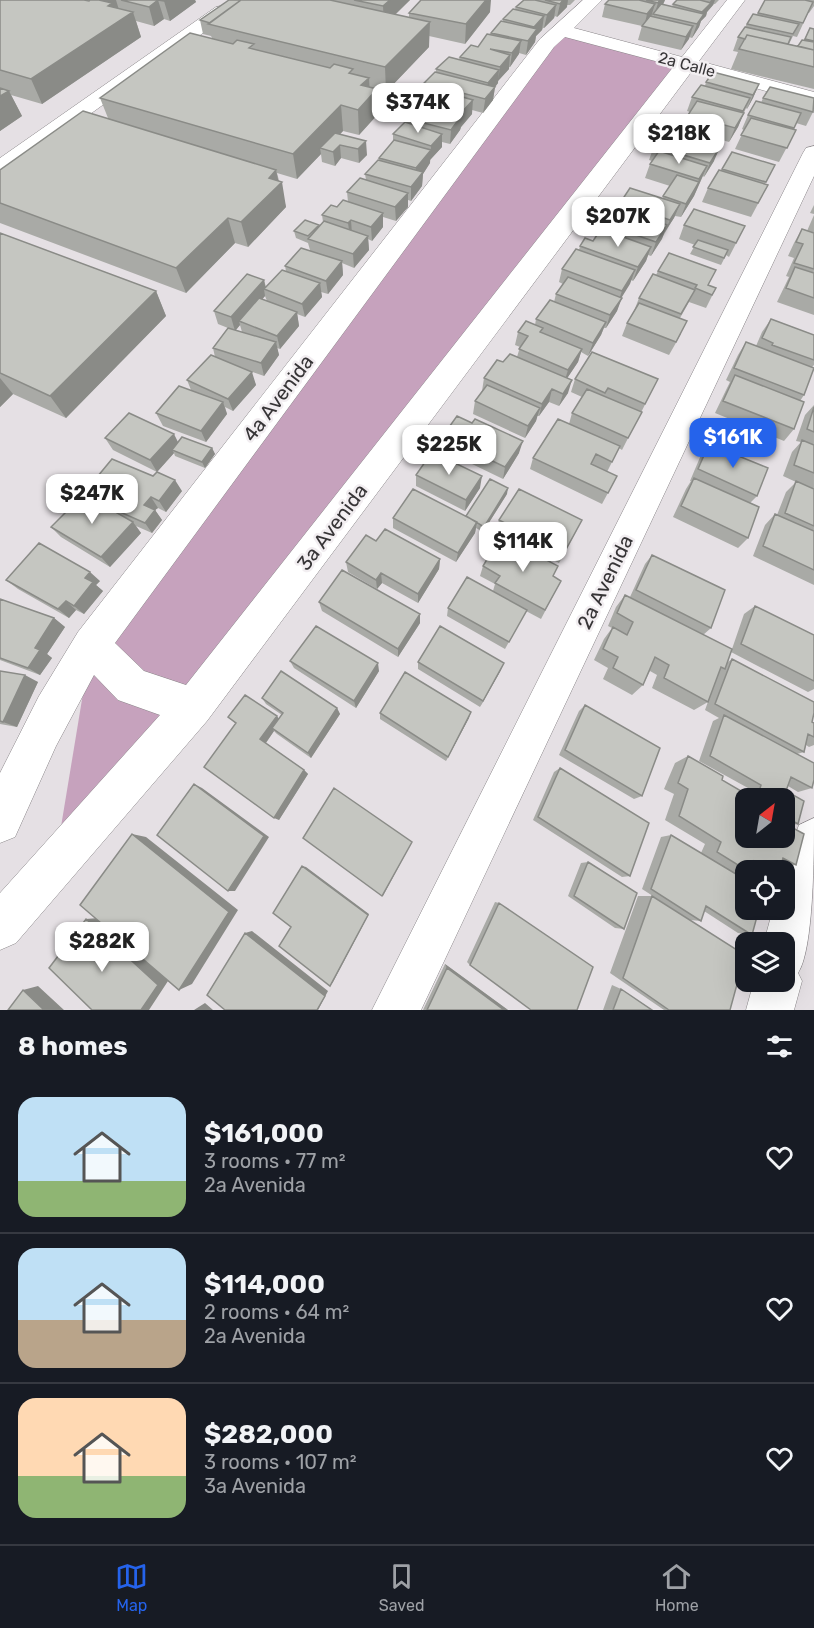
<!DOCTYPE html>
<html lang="en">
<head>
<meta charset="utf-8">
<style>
	body { margin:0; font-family:Rubik,sans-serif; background:#20242c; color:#f1f3f6; height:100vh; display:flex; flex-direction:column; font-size:22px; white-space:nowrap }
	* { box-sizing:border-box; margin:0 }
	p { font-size:20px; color:#9ea1a6 }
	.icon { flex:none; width:33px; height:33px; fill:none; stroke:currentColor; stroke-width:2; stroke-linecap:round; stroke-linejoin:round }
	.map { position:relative; height:1010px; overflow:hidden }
	.drawer { display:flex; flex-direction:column; background:#171b24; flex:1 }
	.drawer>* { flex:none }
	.needle { width:39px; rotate:31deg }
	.tools { position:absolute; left:735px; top:788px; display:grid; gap:12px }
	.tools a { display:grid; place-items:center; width:60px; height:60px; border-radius:12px; background:#171b24; box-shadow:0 6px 24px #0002; font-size:30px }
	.price { position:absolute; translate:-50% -51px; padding:0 14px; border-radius:12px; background:#fff; color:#222; font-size:20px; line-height:39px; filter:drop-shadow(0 2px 3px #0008) }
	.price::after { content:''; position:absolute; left:50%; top:36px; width:18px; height:14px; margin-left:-9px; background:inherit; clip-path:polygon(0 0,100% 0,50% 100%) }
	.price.current { background:#2563eb; color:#fff }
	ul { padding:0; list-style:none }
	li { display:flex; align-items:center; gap:18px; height:150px; padding:0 18px }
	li+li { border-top:2px solid #363941 }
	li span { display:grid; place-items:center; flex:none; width:168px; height:120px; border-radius:18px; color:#555 }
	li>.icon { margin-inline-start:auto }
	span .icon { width:72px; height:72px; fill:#fffc; stroke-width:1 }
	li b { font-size:26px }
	h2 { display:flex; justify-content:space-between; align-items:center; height:72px; padding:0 18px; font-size:26px }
	.menu { display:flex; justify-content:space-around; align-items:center; height:84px; border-top:2px solid #363941; background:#171b24; font-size:16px; color:#9ea1a6 }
	.menu a { display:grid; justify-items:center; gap:3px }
	.menu .current { color:#2563eb }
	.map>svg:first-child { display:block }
	.green { fill:#c6a2bd }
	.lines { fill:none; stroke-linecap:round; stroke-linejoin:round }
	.minor-casing { stroke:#898588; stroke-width:1 }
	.minor { fill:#fff; fill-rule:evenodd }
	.wall { fill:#a9aaa6; fill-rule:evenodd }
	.shaded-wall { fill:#8a8b87 }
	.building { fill:#c5c6c1; stroke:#8a8b87; stroke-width:1.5 }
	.labels { text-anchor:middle; stroke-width:5; stroke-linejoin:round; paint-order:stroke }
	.far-street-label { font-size:16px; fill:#373537; stroke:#f2eef1 }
	.street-label { font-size:20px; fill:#373537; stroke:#f2eef1 }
</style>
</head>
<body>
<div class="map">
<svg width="814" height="1010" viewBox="0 0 814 1010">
	<rect width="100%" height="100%" fill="#e5e0e4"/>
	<!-- green -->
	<path class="green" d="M561,30l125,34 -632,805 37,-224z"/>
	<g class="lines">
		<defs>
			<path id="minor" d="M583,0h19l-28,28 108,29 45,-57h18l-46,61 115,31v12l-122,-33 -485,650 -191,222 -16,7v-57l160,-178 -42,-15 -24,-25 -38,71 -41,91 -15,6v-70l39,-77 39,-64 462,-593zM565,37l109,29 -488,619 -42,-14 -29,-28 439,-596z
				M222,6l9,5 -3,4 -220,158 -8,2v-17l216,-151z
				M814,146v30l-393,834h-49l431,-857 3,-5z
				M814,818c0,34 0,132 -16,155l4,8 -8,29h-48l8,-29h30v-39h-20l9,-33h11c0,-31 3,-55 15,-84z"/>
		</defs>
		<!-- minor casing -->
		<use href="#minor" class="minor-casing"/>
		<!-- minor -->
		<use href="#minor" class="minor"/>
	</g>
	<!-- wall -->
	<path class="wall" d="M0,0h195l1,2 -26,19 -6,-2 -10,7 -18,-5 5,16 -99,67 -31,-9 11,21 -22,15z
		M229,0h181l-15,15 14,3v-5l81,-1 -25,32 -36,-8v11l-43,45 -9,-2 1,24 -19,21 -16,-4 -3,3 27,21 -8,8 -18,-5 -6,8 -13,-4 -1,-8 -24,25 -20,-6 9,34 -38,40 -13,-4 -49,50 -186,-70v-53l108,-52 -8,-20 112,-60 -1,-2 -8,-2 -3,-14z
		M524,0h51l-5,5h-3v2l-10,10 -2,-1 -1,2 -10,10h-1l-1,2 -6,6 -1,6 -9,13 -7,-2 -9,14h-1v2l-11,12v2l-3,4 -2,13 -10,13 -11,-3v4l-11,13 -1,3 -10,14 -8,-2v5l-12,13v3l-7,11 -1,12 -11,15 -3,-1v7l-12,14 -13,-4v10l-11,14 -4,-2 1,11 -15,18 -12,-5 1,12 -15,19 -7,-2 1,5 -17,20 -8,-3 2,12 -19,23 -3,-1 2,7 -15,21 -14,-5 6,14 -23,26 -8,-4 2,7 -21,28 -43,-16 -7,-13 35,-23 -4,-10 28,-23 -2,-9 15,-20 -10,-4 -4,-13 50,-31 2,7 20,-16 -1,-5 25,-16 -2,-7 -12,-5 -2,-7 26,-5 3,-4 -1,-7 26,-13 -1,-10 19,-12 -1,-6 14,-14v-2l14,-16v-8l11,-11v-5l5,-6v-12l15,-14v-3l12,-11v-3l23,-10 1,-2 18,-10 13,-12v-2l12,-12v-2l12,-10 1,-2zM265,296l2,5 -5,-2zM240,325l2,7 -6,-2z
		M609,0h56l-2,5 9,2 1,-3 4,-4h42l-4,4h-1l-7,8 -1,4 -5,5 -2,6 -7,11 -3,-1 -8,13 -43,-10 4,-14 -40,-9 3,-13z
		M765,0h49v6l-5,7h-1l-11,24 -4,-1 -4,8 9,2 6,-6 6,-12 3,1 1,-1v61l-83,-20 7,-17 -5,-1 5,-14 9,-13 10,-9z
		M706,82l53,2 -6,14 -6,11 -1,-1 -8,19 -9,15 -46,-13 7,-17 -3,-1 5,-14 13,-11z
		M763,98l51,12 -8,16 -10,-3 -3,6 3,1 -17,32 -44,-13 9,-19 -2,-1 6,-14 13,-12z
		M654,146l60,15 -10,16 -1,-1 -9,20 -13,21 -6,-1 -24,40 -3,-1 -2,6 -13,20 -2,-1 -10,17 -4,14 -11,17h-2l-3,7 -13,21 -7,-4 -3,10 -11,16 1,15 -9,13 -10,-4 -10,14h-2l-1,5 -11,17 -52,-24 2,-13 7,-10 2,-13 19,-16 14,-5 3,-10 -5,-2 3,-13 17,-7 1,-6 18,-17 2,-8 7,-10 -4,-2 3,-13 17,-19 1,-4 13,-5 10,-11 1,-6 14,-16 2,-5 42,-4 8,-13 -25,-8 5,-14 2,-3 -3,-1z
		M732,152l43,13 -10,19 3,1 -17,32 -49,-15 6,-14 13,-17z
		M814,205v9l-4,-1z
		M814,215v100l-37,-13 12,-25 -3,-1 8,-18 -6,-2 6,-13 8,-14 5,2z
		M684,225l61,1 -16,31 -3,-2 -5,10 -31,-11 5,-9 -16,-6z
		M0,233l156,58 10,25 -100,102 -53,-24 -13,13z
		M658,271l51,14 7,3 -10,20 -17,-6 -9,16 1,16 -12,21 -47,-19 5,-13 7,-12 5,-13 17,-23z
		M771,319l43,16v30l-2,2 -8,28 -4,6 -6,28 -10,12 -69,-28 12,-25 3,-6 -4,-2 12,-25 8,-13 10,4 6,-14z
		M575,379h83l-36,71 -3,-2 -12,24 10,4 -15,28 -72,-35 3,-11 36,-34 3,-11 10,-16 -11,-5z
		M814,405v180l-61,-29 12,-31 10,-11 2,1 9,-23 10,-10 -13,-6 9,-24 9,-10 -5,-1 9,-26z
		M442,437l77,16 -16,26 -62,-30z
		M105,438l73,4 34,6 3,6 -10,14 -30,-12 -1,-3 -17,19 -44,-22z
		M709,444l48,52 -7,7 -2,35 -10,10 -65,-31 13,-28 5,-8h-1l11,-26z
		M416,475l64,13 -15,23 -49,-25z
		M88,488l94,3 -16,21 -8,-4 -3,2 7,10 -10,13 -16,-7 5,7 -31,34 -49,-30 -10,-10 62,-16 -2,-3 1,-2 -15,-7z
		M507,494l-24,38 -7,-4 -1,5 -19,29 -63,-34v-10l73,-2z
		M499,520l78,10 -18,33 -63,-32z
		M376,541l64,18 -1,10 -21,34 -36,-20 -5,6 -29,-17 -2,-10z
		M652,555l59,73 -8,7 29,14 12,-35 11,-8 59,29v54l-6,3 -77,-40 -3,10 4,-3 82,64v22l-5,2 -3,-2 -2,7 -7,2 15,34 -14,4 -10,-6 -2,5 12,33 -6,1 -1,2 5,38 -15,1 -1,4h-34v4h-10l16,61 -14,-2 -34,-22 -3,10 -11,-1 -48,-31 19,-52 10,-2 30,18 4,-9 -40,-24 9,-26 -10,-5 11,-26 13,-7 34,24 24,14 2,-6 -49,-27 14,-40 6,-3 -14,-8 4,-11 -1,3 -14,8 -42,-22 5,-13 -7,-4 -7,14 -11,10 -29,-16 5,-11 -14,-8 10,-21 8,-11 -4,-2 8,-19 9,-12 5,2 15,-33zM746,798h38l-38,39z
		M483,566l70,10 8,5 -20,38 -15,-8 -21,38 -58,-33 1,-8 45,-17 2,-7 -15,-8z
		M6,580l94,1 -4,4 7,6 -19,23 -8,-4 -7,8 -51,-29z
		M0,599l54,19 11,9 -18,27 5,4 -12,17 -40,-15z
		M319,602l101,21 -22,34 -76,-46z
		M290,661l89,10 -23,37 -62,-40z
		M418,662l83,8 -21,37 -62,-38z
		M0,671l38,11 -21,45 -17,-3z
		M262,698l75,10 3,6 -29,44 -34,-24 -3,-3 -8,12 38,27 4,4 -29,46 -43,-96 -8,-7 51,2 3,-4 -16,-11z
		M585,705l57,91 -8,3 -75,-44 20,-44z
		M380,713l89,5 -23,43 -66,-42z
		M560,768l70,108 -8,1 -89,-57 21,-48z
		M588,862l36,67 -9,-1 -47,-32 13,-33z
		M638,896h14l78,114h-66l-54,-37z
		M495,902l4,1 -29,62 -3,-3z
		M445,964l63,46h-85z
		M612,985l9,4 31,21h-49z"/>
	<!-- shaded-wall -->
	<path class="shaded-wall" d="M98,0h18l3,10 14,2 8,25 -99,67 -11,-25z
		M158,0l6,19 -10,7 -5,-19z
		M166,0h29l1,2 -26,19 -6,-20z
		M390,0h20l-26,25 -1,-19z
		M486,0h5l-1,12 -25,32 1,-20z
		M563,0h5l-1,7 -10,10 3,-13z
		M660,0h5l-3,6 -8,10 4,-13z
		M711,0h4l-2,5 -6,7 -1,4 -5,5 -2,6 -7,11 5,-14 3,-4 2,-8 6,-7z
		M655,4l-4,13 -7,10 3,-13z
		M556,5l-2,13 -10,10 3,-13z
		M544,16l-2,14 -6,6 -1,6 -9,13 2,-14 5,-7 1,-7z
		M430,22l-1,25 -43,45 -1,-25z
		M693,26l-4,13 -8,11 5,-13z
		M521,41l-2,13 -9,13 2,-14z
		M510,55l-1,14 -11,12 2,-14z
		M499,70l-1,13 -3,4 -2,13 -10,13 5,-30z
		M369,78l1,19 7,-8 1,25 -19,21 -1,-25 3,-25z
		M759,84l-6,14 -6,11 6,-14z
		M9,91l13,25 -22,15v-35z
		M473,100l-1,14 -11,13 -1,3 -10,14 1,-14 9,-12v-4z
		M341,105l2,26 -18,19 -5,-2 1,6 -24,25 -4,-25z
		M744,113l-6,14 -9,15 6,-14z
		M442,134v13l-12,13 1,-14z
		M366,141l1,14 -8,8 -1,-14z
		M340,145l1,13 -6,8 -2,-14z
		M720,147l-6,14 -10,16 6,-14z
		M431,150l-1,13 -7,11 -1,12 -11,15v-14l5,-7v-12z
		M707,166l-13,30 -13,21 5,-13 9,-14 4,-11z
		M276,170l3,14 3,-2 4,25 -38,40 -7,-25 28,-44z
		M408,193v14l-12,14 -1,-14z
		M680,204l-6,14 -10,15 6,-13z
		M383,213v14l-11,14 -1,-14z
		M228,218l7,25 -49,50 -10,-25z
		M351,220l1,14 -2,3 -2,-14z
		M667,225l-5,14 -11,17 5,-14z
		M368,236l1,14 -15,18 -1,-14z
		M651,247l-5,14 -13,20 5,-14z
		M342,261l1,14 -15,19 -2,-13z
		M635,270l-5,14 -13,21 5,-14z
		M264,280l2,10 -2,-1 1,7 -23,27 -3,-2 1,4 -5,6 -4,-14z
		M320,283l2,14 -17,20 -3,-13z
		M156,291l10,25 -100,102 -16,-22z
		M622,298l-5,13 -11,17 4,-13z
		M297,312l2,14 -19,23 -3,-13z
		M606,322l-5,13 -13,21 5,-13z
		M276,342l3,13 -15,21 -3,-13z
		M582,349l-4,13 -14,21 4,-13z
		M252,372l4,13 -23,26 -5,-12z
		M0,378l13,16 -13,13z
		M572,380l-4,13 -9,13 4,-12z
		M552,389l-3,13 -10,14 3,-12z
		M223,402l4,12 -21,28 -5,-11z
		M540,408l-4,13 -11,17 3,-12z
		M174,434l6,12 -8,4 2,3 -17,19 -7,-12z
		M523,441l-4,12 -16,26 2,-12z
		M212,448l3,6 -10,14 -3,-6z
		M482,476l-2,12 -15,23 1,-11z
		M175,480l7,11 -16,21 -7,-11z
		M508,488l-1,6 -24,38 1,-5z
		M151,497l7,11 -3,2 7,10 -10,13 -7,-10 -1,-18z
		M133,522l8,11 -31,34 -9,-10z
		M477,522l-2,11 -19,29 2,-9z
		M440,559l-1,10 -21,34v-9z
		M90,572l10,9 -4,4 7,6 -19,23 -10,-8 11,-28z
		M381,573l1,10 -5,6 -1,-9z
		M66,601l10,9 -7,8 -11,-9z
		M420,614v9l-22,34v-8z
		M54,618l11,9 -18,27 5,4 -12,17 -12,-7 7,-20z
		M378,663l1,8 -23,37 -2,-7z
		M504,663l-3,7 -21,37 3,-6z
		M25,675l13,7 -21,45 -14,-5z
		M337,708l3,6 -29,44 -3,-5z
		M471,712l-2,6 -23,43 2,-4z
		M277,716l4,6 -9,6 2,3 -9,13 -5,-5z
		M304,770l4,4 -29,46 -5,-2z
		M194,784l8,4 67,49 -34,54h-7z
		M132,834l14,3 92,73 -46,74 -13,6z
		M412,842l-29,54h-1z
		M302,866l4,1 63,47 -36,68 -3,4z
		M99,918l69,63 -19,29h-8l-55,-91z
		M252,931l76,60 -10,19h-1l-72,-77z
		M445,964l63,46h-4l-57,-42z
		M38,986l26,24h-20l-21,-20z
		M205,1003l8,7h-19z"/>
	<!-- building -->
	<path class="building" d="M0,0h84l5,1 1,-1h9l13,3 -4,3 25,6 -102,67 -31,-9z
		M121,0h45l-2,1 -6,-1 -9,7z
		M229,0h12l-31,23 -10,-3z
		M241,0h89l100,22 -45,45 -177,-43z
		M354,0h36l-7,6z
		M421,0h65l-20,24 -57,-11z
		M524,0h11l21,5 -9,10 -31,-8z
		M545,0h18l-3,4z
		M609,0h30l16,4 -8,10 -42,-10z
		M646,0h14l-2,3z
		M677,0h23l11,3 -9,9 -29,-8z
		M765,0h40l8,2 -10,21 -45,-10z
		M661,4l43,10 -7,10 -44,-10z
		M513,9l31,7 -10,11 -31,-8z
		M753,14l46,10 -6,10 -46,-10z
		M650,16l43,10 -7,11 -44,-11z
		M501,21l36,8 -9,12 -37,-8z
		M745,27l46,10 -3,7 -41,-9 -2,4 -7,-2z
		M810,28l4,1v12l-9,-2z
		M190,33l43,11 4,-4 17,4 -5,4 81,20 4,-4 19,5 -4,4 20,5 -8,7 16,4 -19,21 -17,-5 -48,49 -193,-56z
		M487,34l34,7 -9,12 -22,-4 20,6 -10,12 -40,-10 11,-12 7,2z
		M747,35l67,15v17l-75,-18z
		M802,40l12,2v8l-16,-4z
		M449,57l50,13 -11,13 -52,-14z
		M435,72l60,15 -10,12 -61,-16z
		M713,72l46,12 -6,11 -47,-13z
		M701,85l49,13 -7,13 -51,-14z
		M423,86l50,14 -13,14 -51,-14z
		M770,87l44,11 -1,14 -50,-14z
		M0,88l9,3 -9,5z
		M697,101l47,12 -9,15 -47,-13z
		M756,101l45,12 -7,15 -46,-13z
		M415,105l46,11 -10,14 -47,-12z
		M83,111l193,59 -7,8 13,4 -41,40 -13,-4 -52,50 -176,-65v-33z
		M751,118l45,12 -9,18 -46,-13z
		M405,122l37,12 -11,12 -38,-12z
		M665,131l55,16 -10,16 -56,-17z
		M335,133l31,8 -8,8 -18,-4 -7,7 -13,-4z
		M394,140l37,10 -15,18 -37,-10z
		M659,151l48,15 -8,13 -49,-15z
		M732,152l43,13 -9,17 -44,-13z
		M378,160l45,12 -12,15 -46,-13z
		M719,170l49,15 -10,18 -50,-15z
		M677,175l22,7 -13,22 -23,-8z
		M360,178l48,15 -13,14 -48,-15z
		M630,188l50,16 -10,16 -50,-17z
		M343,200l40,13 -12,14 -20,-7 -3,3 -26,-8 9,-10 6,2z
		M616,208l51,17 -11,17 -52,-18z
		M694,209l51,17 -9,17 -52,-18z
		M305,220l14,5 -11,11 -14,-5z
		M324,221l44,15 -15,18 -45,-15z
		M601,229l50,18 -13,20 -58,-21 5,-8 8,3z
		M802,229l12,4v36l-20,-6 9,-19 -7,-2z
		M0,233l156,58 -106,105 -50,-23z
		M698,240l30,10 -4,8 -31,-11z
		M301,248l41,13 -16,20 -41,-15z
		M576,249l59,21 -13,21 -60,-22z
		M669,253l47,17 -8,15 8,3 -4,7 -17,-7 2,-3 -39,-14z
		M795,267l19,6v25l-28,-10z
		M282,270l38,13 -18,21 -38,-15z
		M247,274l17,6 -33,37 -17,-6z
		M653,274l42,16 -14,24 -42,-16z
		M568,277l54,21 -12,17 -54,-21z
		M259,298l38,14 -20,24 -38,-15z
		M550,300l56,22 -13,21 -57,-24z
		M639,303l48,18 -11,21 -49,-19z
		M771,319l43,16v25l-42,-15 1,-2 -11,-5z
		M526,321l17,7 -3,4 42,17 -14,21 -49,-21 9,-13 -10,-4z
		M228,328l48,14 -15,21 -48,-15z
		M746,342l68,26 -10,27 -70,-27z
		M592,352l66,27 -13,25 -37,-16 -3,5 -30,-14z
		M510,354l62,26 -9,14 -11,-5 -10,15 -58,-26 13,-18 6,2z
		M211,355l41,17 -24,27 -41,-19z
		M735,375l69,27 -10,27 -71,-28z
		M487,385l53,23 -12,18 -53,-25z
		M179,386l44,16 -22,29 -45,-18z
		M587,389l55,23 -14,26 -56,-25z
		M814,407v25l-7,-3z
		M129,413l45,21 -24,26 -45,-22z
		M457,416l15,7 3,-4 48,22 -18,26 -63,-30z
		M558,419l62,27 -8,16 -16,-8 -5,10 26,12 -9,17 -75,-35z
		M182,437l30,11 -10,14 -30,-12z
		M802,440l12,5v28l-20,-8z
		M709,444l59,24 -11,28 -59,-27z
		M432,452l50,24 -16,24 -50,-25z
		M112,459l41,17 4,-4 18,8 -16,21 -8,-4 -7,8 11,5 -10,13 -34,-15 6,-8 -29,-12z
		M694,478l65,29 -11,31 -67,-32z
		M490,479l18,9 -24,39 -18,-11z
		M796,481l18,8v37l-29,-13z
		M413,489l64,33 -19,31 -65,-35z
		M519,489l63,31 -18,33 -65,-33z
		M84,494l49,28 -32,35 -50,-30z
		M775,514l39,17v39l-51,-24z
		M385,529l55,30 -22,35 -37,-21 -5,7 -30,-18 20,-27 10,6z
		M501,536l57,30 -5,10 8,5 -16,29 -50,-27 5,-7 -17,-10z
		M39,543l51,29 -5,6 8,4 -19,24 -8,-5 -8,8 -52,-29z
		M652,555l73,35 -14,38 -75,-38z
		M342,570l78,44 -22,35 -79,-47z
		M467,577l60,33 -18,32 -61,-34z
		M625,595l107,54 -7,20 -4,-2 -13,35 -44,-24 5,-13 -14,-8 -12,28 -30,-17 5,-11 -15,-8 10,-22 14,8 6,-13 -16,-9z
		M0,599l54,19 -19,30 5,2 -12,18 -28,-10z
		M755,606l59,29v46l-73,-37z
		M316,626l62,37 -24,38 -64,-40z
		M440,626l64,37 -21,38 -65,-39z
		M732,659l82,43v11l-2,9 2,1v14l-6,-3 -4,18 -89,-48z
		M0,671l25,4 -22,47 -3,-1z
		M281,671l56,37 -29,45 -36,-25 11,-15 -21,-15z
		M405,672l66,40 -23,45 -68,-44z
		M245,695l32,21 -17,23 44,31 -30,48 -70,-51 32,-44 -8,-6z
		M585,705l75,43 -18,48 -77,-46z
		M724,715l90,48v17l-2,8 -21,-11 -5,14 18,10 -6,23 -14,-8v-18h-27l4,-13 -51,-29z
		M688,756l35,20 -1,4 31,18h-7v39h38v-21l9,5 -2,6 13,7 -8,31 -13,-7 -3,12h-11l-15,-9 -2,9h-6l-29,-18 4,-10 -42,-26 9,-27 -10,-6z
		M560,768l89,55 -19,53 -92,-59z
		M194,784l70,52 -36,55 -71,-56z
		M334,788l78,54 -30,54 -79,-58z
		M132,834l97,78 -50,78 -99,-85z
		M671,835l75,45v29h13l-7,26 -46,-29 -5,15 -50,-32z
		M588,862l49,31 -13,36 -50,-33z
		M302,866l66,49 -38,71 -51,-40 12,-19 -18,-14z
		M652,896l93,59 -15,55h-61l-46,-32z
		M499,903l94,64 -16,43h-46l-61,-45z
		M86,919l72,66 -17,25h-49l-43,-42z
		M245,933l80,63 -8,14h-92l-18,-15z
		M447,968l57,42h-77z
		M621,989l31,21h-39z
		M23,990l21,20h-36z"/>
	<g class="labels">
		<!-- far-street labels -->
		<g class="far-street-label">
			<text transform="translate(687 64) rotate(15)" y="6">2a Calle</text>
		</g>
		<!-- street labels -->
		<g class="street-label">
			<text transform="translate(278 398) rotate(-53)" y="7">4a Avenida</text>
			<text transform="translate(332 527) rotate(-53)" y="7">3a Avenida</text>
			<text transform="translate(605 582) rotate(-64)" y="7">2a Avenida</text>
		</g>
	</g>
</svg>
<div class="tools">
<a><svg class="needle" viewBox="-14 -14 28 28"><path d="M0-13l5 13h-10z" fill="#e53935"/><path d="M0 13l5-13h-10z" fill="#9ea1a6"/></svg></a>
<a><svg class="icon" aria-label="locate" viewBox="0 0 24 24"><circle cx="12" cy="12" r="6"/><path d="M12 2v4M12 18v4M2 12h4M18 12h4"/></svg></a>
<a><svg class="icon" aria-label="layers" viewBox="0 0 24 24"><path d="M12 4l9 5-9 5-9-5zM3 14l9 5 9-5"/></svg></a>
</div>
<b class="price" style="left:418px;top:134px">$374K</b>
<b class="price" style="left:679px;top:165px">$218K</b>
<b class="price" style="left:618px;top:248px">$207K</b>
<b class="price current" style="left:733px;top:469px">$161K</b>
<b class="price" style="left:449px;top:476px">$225K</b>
<b class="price" style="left:92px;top:525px">$247K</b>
<b class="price" style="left:523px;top:573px">$114K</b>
<b class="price" style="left:102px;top:973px">$282K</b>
</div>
<section class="drawer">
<h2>8 homes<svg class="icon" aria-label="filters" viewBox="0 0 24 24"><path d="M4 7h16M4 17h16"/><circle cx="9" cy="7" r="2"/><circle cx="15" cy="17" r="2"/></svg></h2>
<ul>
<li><span style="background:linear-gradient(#bfe0f5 70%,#8fb573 0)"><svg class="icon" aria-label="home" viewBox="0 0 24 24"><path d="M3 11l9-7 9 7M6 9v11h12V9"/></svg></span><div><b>$161,000</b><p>3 rooms · 77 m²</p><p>2a Avenida</p></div><svg class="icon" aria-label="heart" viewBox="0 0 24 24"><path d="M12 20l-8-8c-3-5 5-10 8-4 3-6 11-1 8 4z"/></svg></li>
<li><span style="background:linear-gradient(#bfe0f5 60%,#b9a48a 0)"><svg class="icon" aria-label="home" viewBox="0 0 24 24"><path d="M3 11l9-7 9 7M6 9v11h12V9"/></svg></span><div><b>$114,000</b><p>2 rooms · 64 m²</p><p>2a Avenida</p></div><svg class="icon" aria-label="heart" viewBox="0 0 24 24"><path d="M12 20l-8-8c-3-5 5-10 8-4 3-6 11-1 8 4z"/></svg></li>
<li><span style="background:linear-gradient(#ffd9b3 65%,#8fb573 0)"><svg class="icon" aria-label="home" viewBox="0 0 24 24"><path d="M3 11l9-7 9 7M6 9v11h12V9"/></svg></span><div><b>$282,000</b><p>3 rooms · 107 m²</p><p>3a Avenida</p></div><svg class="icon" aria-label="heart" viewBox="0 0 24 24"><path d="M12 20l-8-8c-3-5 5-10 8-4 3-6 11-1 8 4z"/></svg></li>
</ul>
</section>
<nav class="menu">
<a class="current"><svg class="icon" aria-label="map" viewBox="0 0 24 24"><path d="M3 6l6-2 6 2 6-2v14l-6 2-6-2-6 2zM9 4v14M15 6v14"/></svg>Map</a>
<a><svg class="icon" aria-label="saved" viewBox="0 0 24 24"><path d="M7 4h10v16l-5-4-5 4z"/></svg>Saved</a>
<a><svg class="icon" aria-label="home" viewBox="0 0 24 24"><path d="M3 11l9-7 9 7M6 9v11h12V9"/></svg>Home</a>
</nav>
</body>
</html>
